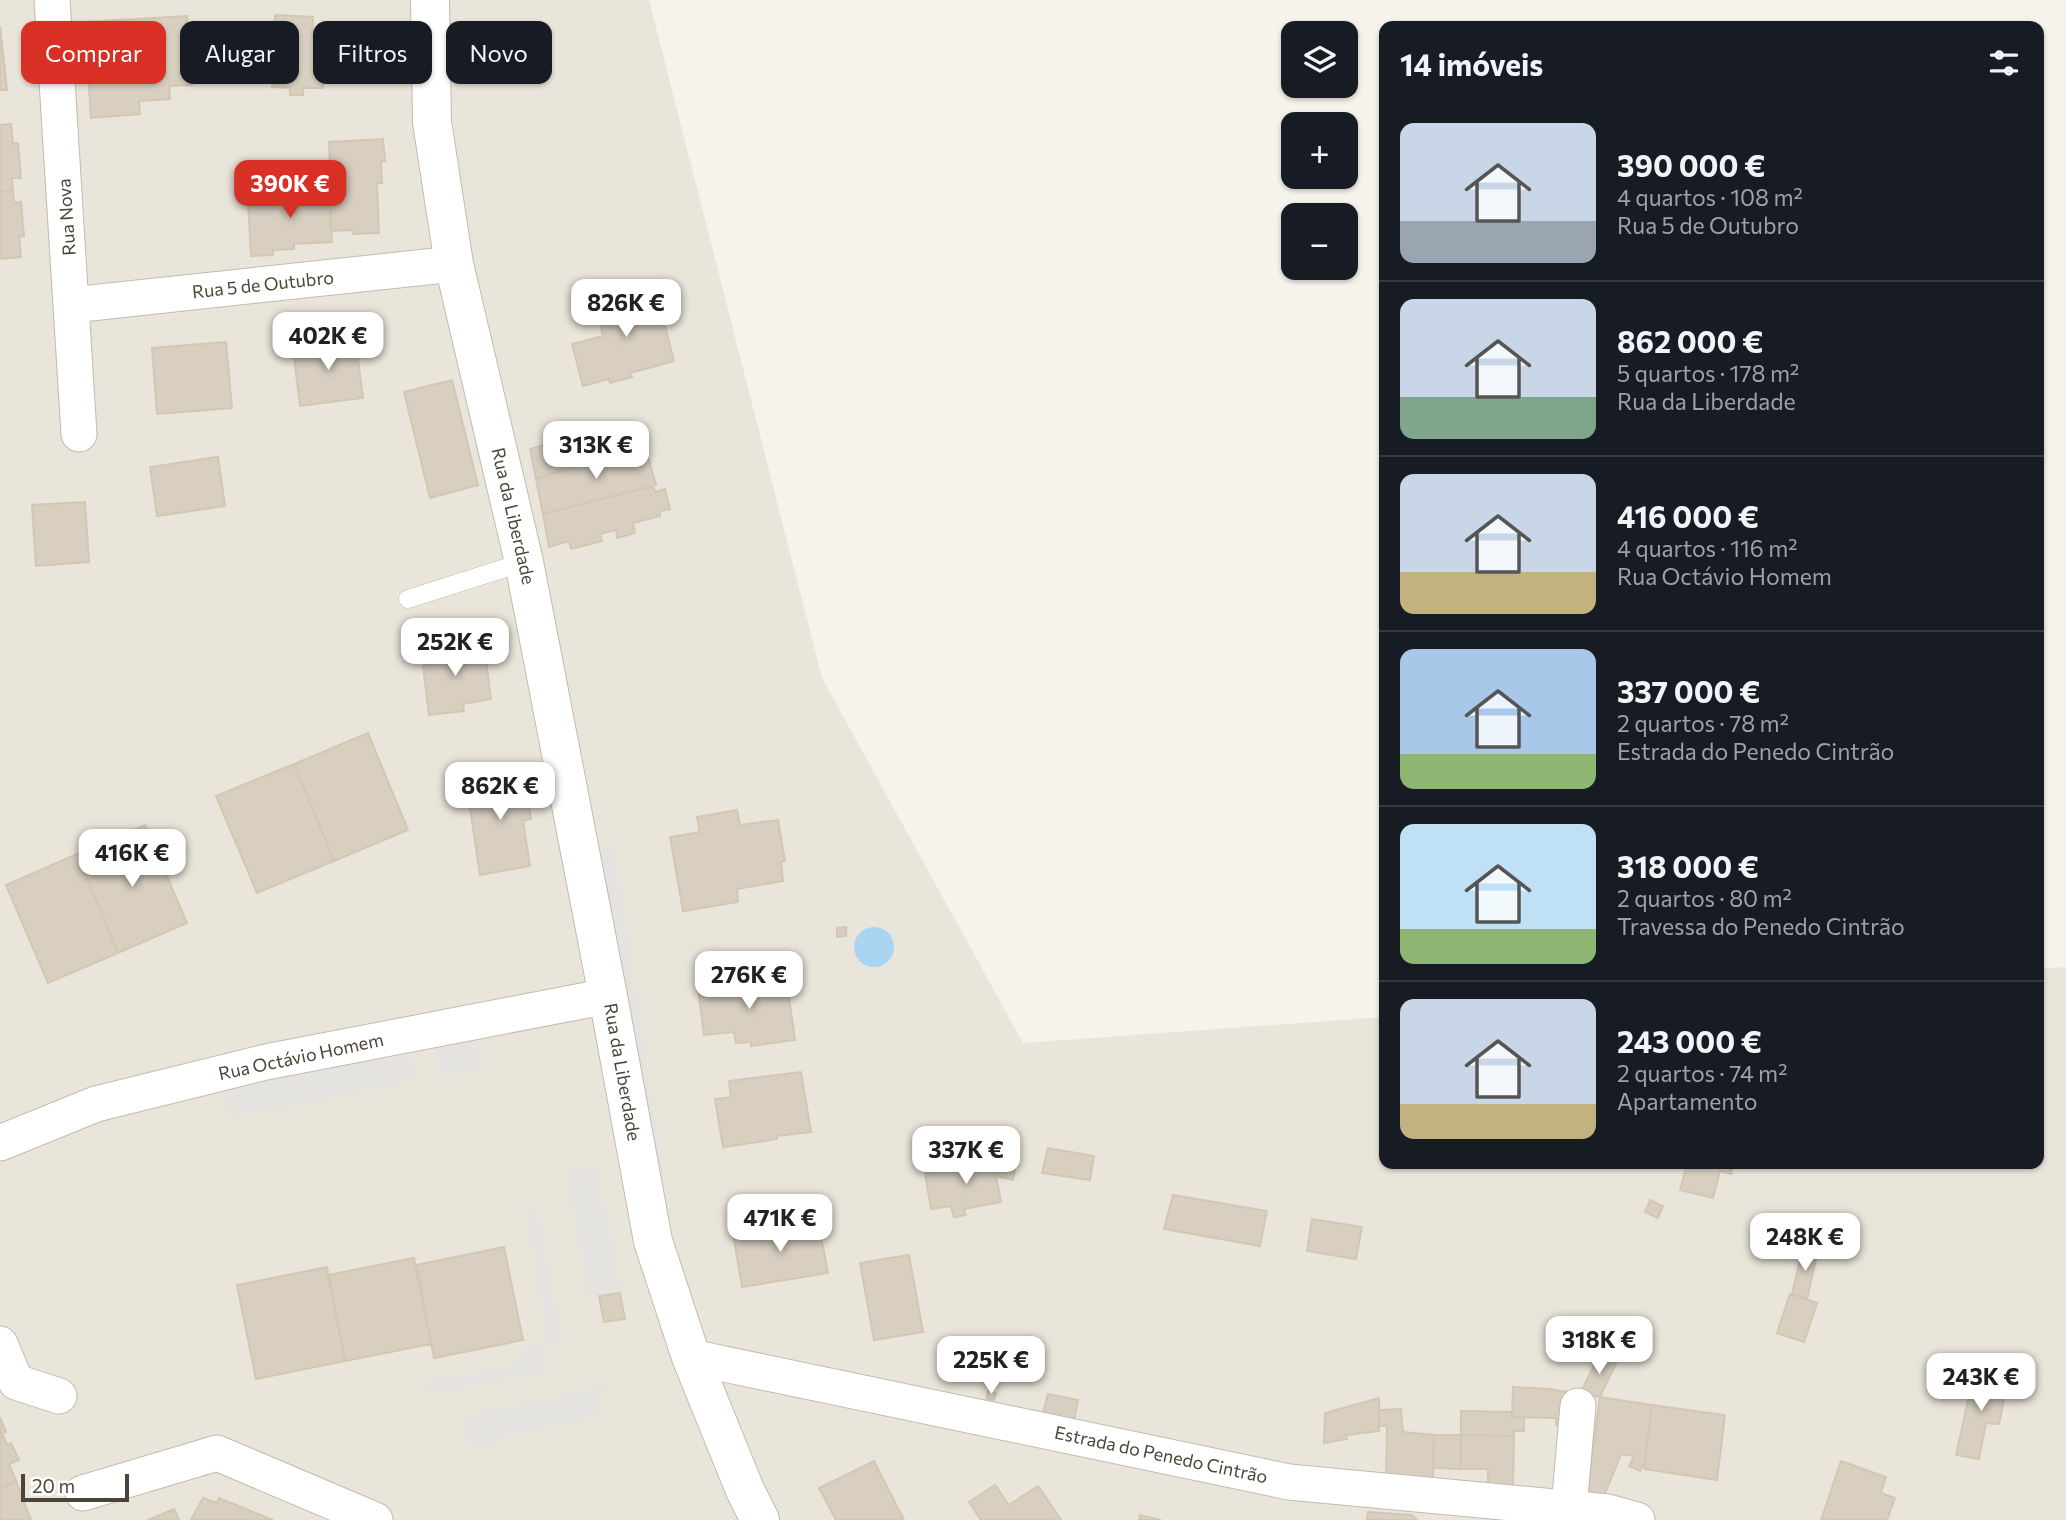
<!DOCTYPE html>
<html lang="pt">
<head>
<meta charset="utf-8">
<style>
	body { margin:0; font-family:Commissioner,sans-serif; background:#20242c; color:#f1f3f6; height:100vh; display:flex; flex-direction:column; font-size:26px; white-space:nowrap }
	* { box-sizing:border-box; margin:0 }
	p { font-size:23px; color:#9ea1a6 }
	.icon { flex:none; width:38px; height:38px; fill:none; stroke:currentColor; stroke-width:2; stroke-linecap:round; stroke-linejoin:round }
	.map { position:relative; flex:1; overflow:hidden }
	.sheet { position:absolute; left:1379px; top:21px; width:665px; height:1148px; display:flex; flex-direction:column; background:#171b24; border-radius:14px; box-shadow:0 2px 5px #0004 }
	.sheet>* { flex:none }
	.guide { position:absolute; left:21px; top:21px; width:665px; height:63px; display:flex; gap:14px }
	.tools { position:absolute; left:1281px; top:21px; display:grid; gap:14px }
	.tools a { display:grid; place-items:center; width:77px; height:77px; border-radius:14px; background:#171b24; box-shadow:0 2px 5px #0004; font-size:35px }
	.scale { position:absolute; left:21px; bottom:18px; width:108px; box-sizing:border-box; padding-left:7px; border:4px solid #4b4439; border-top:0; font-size:19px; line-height:24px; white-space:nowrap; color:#4b4439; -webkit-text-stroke:5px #fff; paint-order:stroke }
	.price { position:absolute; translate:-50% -60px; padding:0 16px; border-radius:14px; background:#fff; color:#222; font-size:23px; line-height:46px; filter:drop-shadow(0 2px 4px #0008) }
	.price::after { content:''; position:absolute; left:50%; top:42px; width:21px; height:16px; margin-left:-10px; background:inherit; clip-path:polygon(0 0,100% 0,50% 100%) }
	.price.active { background:#d93025; color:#fff }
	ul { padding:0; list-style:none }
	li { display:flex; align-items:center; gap:21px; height:175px; padding:0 21px }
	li+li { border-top:2px solid #363941 }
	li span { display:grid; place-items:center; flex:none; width:196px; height:140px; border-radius:14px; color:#555 }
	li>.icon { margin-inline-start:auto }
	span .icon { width:84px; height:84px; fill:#fffc; stroke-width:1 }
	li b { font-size:30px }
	h2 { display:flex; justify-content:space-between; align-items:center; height:84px; padding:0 21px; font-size:30px }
	.chip { padding:0 24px; border-radius:14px; background:#171b24; box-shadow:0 2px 5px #0004; font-size:24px; line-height:63px }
	.chip.active { background:#d93025; color:#fff }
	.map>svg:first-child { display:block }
	.residential { fill:#eae5da }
	.parking { fill:#e5e3e0 }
	.water { fill:#a9d4f2 }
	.building { fill:#d8cfc1; stroke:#d3c7b4; stroke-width:2 }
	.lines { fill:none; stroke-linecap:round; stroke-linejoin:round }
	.service-casing { stroke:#c2bbae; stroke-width:19 }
	.minor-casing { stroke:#c2bbae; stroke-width:37 }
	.tertiary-casing { stroke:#c2bbae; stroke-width:40 }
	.service { stroke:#fff; stroke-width:18 }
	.minor { stroke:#fff; stroke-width:35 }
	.tertiary { stroke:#fff; stroke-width:38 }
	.labels { text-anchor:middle; stroke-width:7; stroke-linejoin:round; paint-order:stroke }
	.street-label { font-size:18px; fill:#4b4439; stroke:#fff }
</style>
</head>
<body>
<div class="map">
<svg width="2066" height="1520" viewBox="0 0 2066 1520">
	<rect width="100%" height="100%" fill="#f6f3ec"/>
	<!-- residential -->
	<path class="residential" d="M0,0h649l173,678 201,365 361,-26v147h655v-195l27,-2v553h-2066z"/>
	<!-- parking -->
	<path class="parking" d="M613,845l57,373 -9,2 -63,-373z
		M478,1041l5,26 -43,9 -5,-27z
		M410,1054l5,27 -185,37 -4,-29z
		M596,1168l25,124 -31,7 -24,-126z
		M537,1208l25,134 -20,4 4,26 -117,22 -1,-12 83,-16 6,-8 1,-7 21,-5 6,-6 2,-7 -20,-114 -5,-8z
		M608,1386l-9,14 4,16 -105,21v7l-29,3 -5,-30z"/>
	<!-- water -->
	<path class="water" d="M854 947a20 20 0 1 1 40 0a20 20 0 1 1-40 0Z"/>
	<!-- building -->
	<path class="building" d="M275,15l38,2 -1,18 12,1 -1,52h-20v7h-13v-7l-18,-1z
		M187,16l5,69 -23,1 1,13 -31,2 1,13 -49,4 -6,-96z
		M0,26l7,64h-7z
		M11,124l2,20 5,-1 3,35h-9l1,13 -13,1v-67z
		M383,139l2,22h-4l1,22h-5l2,50 -26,1 -1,-4 -21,1 -2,-43h-4l-1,-21h6l-1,-25z
		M329,188l3,54 -38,2v5l-21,1v5l-22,1 -3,-54 22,-1v-10z
		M13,191l1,12 7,-1 3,34 -5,1 2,20 -21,2v-67z
		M653,280l21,81 -44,12 2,4 -22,6 -1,-4 -26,7 -11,-42 31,-8 -5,-20 22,-5 -5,-20z
		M355,336l8,62 -63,8 -7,-57 29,-4 -1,-5z
		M226,342l6,66 -75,6 -5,-66z
		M452,380l26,105 -48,13 -26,-106z
		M612,426l8,28 -84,25 -6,-30z
		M645,446l11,39 -113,29 -7,-35z
		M218,457l7,49 -68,10 -7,-49z
		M653,486l2,6 10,-3 5,20 -10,2v5l-27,7 2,10 -18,5 -1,-8 -16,4 2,7 -31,8 -2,-8 -20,6 -6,-33z
		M85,502l4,60 -53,4 -4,-61z
		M476,642l2,18 8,-1 5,40 -28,5 1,7 -35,4 -6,-49 3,-1 -3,-16z
		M368,733l40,97 -74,31 -40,-97z
		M294,764l40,97 -77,32 -41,-97z
		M523,771l8,48 -8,2 7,45 -50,9 -14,-94z
		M737,810l3,15 38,-5 7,41 -4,1 2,19 -46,8 1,13 -55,9 -13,-74 30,-5 -3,-15z
		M145,825l42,98 -69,30 -41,-99z
		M77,854l41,99 -70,30 -42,-98z
		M846,927v9l-9,1v-9z
		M786,976l9,64 -44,6v-4l-15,1 -2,-11 -30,3 -6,-47z
		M801,1072l10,60 -34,4v3l-54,8 -8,-48 16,-2 -2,-16z
		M1048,1148l46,8 -4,24 -48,-7z
		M983,1162l32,6 -2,12 -17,-4 5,26 -37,7 2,6 -12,2 -3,-11 -20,3 -6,-36z
		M1687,1164h47l-3,10 -11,-3 -7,27 -33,-8z
		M1173,1195l94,16 -7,35 -96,-17z
		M1650,1200l13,6 -5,12 -13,-6z
		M1312,1219l50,8 -6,32 -49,-8z
		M818,1220l10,53 -86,14 -9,-53z
		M504,1247l19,93 -89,18 -18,-93z
		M1803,1247l15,4 -11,48 -15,-5z
		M909,1255l14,77 -49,8 -14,-77z
		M414,1258l17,86 -86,17 -17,-86z
		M327,1267l18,94 -89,18 -19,-94z
		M620,1293l5,26 -21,3 -5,-26z
		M1790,1294l27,9 -13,39 -27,-9z
		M1600,1353l17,8 -17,36 -20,-3z
		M1974,1373l34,7 -9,44 -13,-1 -7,36 -23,-4z
		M1513,1387l37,2 19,3v34l-13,-1v-7l-44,-1z
		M988,1391l8,2 -2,7 -7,-1z
		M1048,1394l30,6 -4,21 -31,-7z
		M1600,1397l52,8 -7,55 -5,11 -11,-5 5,-10 -13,-2 -16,40 -18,-2z
		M1379,1398v33l-33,4 1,4 -23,4 1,-30z
		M1652,1405l73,10 -8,65 -73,-11z
		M1401,1409l2,23 31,3 -1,45 -47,-5 1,-49h-8v-16z
		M1461,1411l51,1v5h12v14h-10v5l-53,-1z
		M0,1417l6,15 -4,1 5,12 4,-2 8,17 -10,4 7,17 -16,8z
		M1434,1435h27v34l-28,-1z
		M1461,1435l53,1 -1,50 -25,-1v-16h-27z
		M874,1461l30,59h-68l-17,-32z
		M1841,1461l45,16 -5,16 14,5 -8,22h-66z
		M16,1481l15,39h-31v-31z
		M995,1485l14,20 29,-19 23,34h-80l-12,-18z
		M203,1498l14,5 2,-5 54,22h-82z
		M174,1509l5,11h-31z
		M1368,1512l44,3 5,5h-50z
		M1140,1515l21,5h-22z"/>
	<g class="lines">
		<defs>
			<path id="service" d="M408,599l116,-37"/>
			<path id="minor" d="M52,0l27,434
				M72,305l382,-41
				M0,1143l96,-39 170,-42 342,-66
				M0,1344l16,38 43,14
				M691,1357l598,125 319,30 29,8
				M83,1493l134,-40 158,67
				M1569,1508l9,-102"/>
			<path id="tertiary" d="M430,0l2,122 22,142 70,298 84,434 45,245 38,116 54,133 15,30"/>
		</defs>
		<!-- service casing -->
		<use href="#service" class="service-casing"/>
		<!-- minor casing -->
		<use href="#minor" class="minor-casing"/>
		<!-- tertiary casing -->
		<use href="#tertiary" class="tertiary-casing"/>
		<!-- service -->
		<use href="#service" class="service"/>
		<!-- minor -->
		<use href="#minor" class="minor"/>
		<!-- tertiary -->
		<use href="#tertiary" class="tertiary"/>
	</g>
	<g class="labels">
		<!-- street labels -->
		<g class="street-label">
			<text transform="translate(67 217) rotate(-94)" y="6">Rua Nova</text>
			<text transform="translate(263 285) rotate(-6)" y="6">Rua 5 de Outubro</text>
			<text transform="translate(513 516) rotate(77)" y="6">Rua da Liberdade</text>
			<text transform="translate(301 1057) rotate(-12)" y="6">Rua Octávio Homem</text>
			<text transform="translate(622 1072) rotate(80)" y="6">Rua da Liberdade</text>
			<text transform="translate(1161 1455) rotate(12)" y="6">Estrada do Penedo Cintrão</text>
		</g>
	</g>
</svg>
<div class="tools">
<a><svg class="icon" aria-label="layers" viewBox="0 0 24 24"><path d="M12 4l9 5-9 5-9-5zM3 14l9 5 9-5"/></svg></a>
<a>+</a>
<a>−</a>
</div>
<div class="scale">20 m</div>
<b class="price active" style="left:290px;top:220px">390K €</b>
<b class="price" style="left:626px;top:339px">826K €</b>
<b class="price" style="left:328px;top:372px">402K €</b>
<b class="price" style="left:596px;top:481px">313K €</b>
<b class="price" style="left:455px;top:678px">252K €</b>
<b class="price" style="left:500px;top:822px">862K €</b>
<b class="price" style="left:132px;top:889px">416K €</b>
<b class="price" style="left:749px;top:1011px">276K €</b>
<b class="price" style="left:966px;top:1186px">337K €</b>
<b class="price" style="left:780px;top:1254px">471K €</b>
<b class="price" style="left:1805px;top:1273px">248K €</b>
<b class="price" style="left:1599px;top:1376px">318K €</b>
<b class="price" style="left:991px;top:1396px">225K €</b>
<b class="price" style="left:1981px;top:1413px">243K €</b>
<div class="guide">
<a class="chip active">Comprar</a>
<a class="chip">Alugar</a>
<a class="chip">Filtros</a>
<a class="chip">Novo</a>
</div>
<section class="sheet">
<h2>14 imóveis<svg class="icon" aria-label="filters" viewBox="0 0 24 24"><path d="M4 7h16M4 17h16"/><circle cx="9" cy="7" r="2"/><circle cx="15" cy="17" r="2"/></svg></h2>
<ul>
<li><span style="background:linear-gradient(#c9d6e8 70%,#9aa5b1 0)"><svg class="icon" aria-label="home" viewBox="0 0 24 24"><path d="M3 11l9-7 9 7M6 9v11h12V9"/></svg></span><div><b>390 000 €</b><p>4 quartos · 108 m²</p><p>Rua 5 de Outubro</p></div></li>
<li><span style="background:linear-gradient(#c9d6e8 70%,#7fa58c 0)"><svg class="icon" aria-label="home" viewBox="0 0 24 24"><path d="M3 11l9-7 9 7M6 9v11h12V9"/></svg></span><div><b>862 000 €</b><p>5 quartos · 178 m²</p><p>Rua da Liberdade</p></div></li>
<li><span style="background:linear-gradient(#c9d6e8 70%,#c2b280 0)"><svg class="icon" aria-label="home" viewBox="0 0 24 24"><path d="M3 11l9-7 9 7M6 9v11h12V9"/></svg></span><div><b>416 000 €</b><p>4 quartos · 116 m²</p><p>Rua Octávio Homem</p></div></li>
<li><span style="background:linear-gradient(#a9c7e8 75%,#8fb573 0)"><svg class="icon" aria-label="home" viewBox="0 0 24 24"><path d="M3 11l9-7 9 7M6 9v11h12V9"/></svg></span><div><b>337 000 €</b><p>2 quartos · 78 m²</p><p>Estrada do Penedo Cintrão</p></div></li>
<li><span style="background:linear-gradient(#bfe0f5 75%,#8fb573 0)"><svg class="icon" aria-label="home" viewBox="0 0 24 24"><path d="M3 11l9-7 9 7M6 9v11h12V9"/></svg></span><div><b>318 000 €</b><p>2 quartos · 80 m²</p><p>Travessa do Penedo Cintrão</p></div></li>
<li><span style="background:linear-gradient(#c9d6e8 75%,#c2b280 0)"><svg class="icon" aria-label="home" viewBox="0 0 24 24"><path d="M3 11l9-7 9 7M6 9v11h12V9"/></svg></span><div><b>243 000 €</b><p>2 quartos · 74 m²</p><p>Apartamento</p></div></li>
</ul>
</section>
</div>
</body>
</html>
